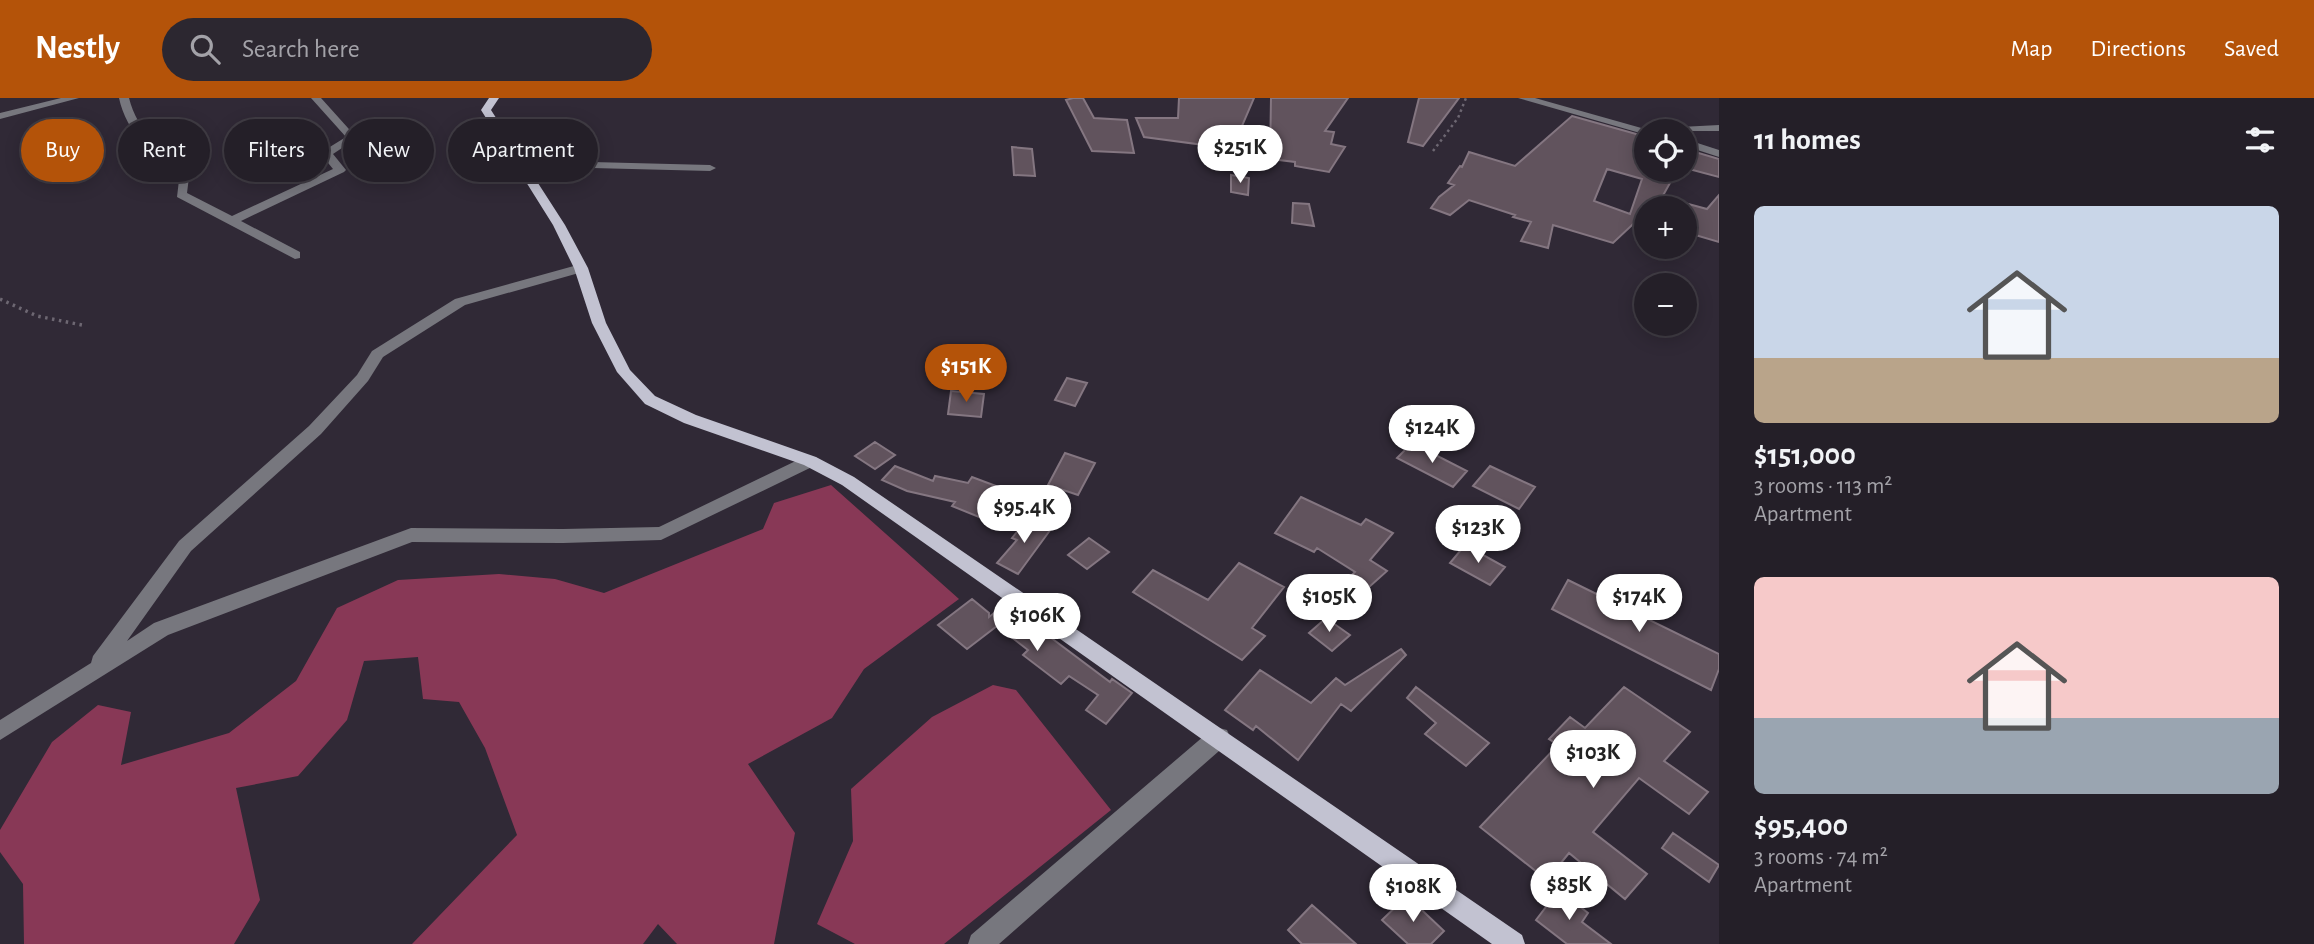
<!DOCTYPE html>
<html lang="en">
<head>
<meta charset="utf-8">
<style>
	body { margin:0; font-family:"Alegreya Sans",sans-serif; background:#2c2730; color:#f1f3f6; height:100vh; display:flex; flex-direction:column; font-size:26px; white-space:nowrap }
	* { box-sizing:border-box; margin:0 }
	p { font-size:23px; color:#a3a2a8 }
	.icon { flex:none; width:38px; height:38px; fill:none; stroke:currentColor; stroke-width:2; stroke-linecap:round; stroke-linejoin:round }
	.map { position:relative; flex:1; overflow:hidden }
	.panel { display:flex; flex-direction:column; background:#241f28; width:595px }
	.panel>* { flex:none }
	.hud { position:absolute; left:21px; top:21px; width:665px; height:63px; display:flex; gap:14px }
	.tools { position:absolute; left:1634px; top:21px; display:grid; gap:14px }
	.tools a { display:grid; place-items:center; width:63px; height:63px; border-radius:50%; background:#241f28; box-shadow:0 4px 18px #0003,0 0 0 2px #413d45; font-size:35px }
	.price { position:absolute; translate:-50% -60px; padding:0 16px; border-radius:24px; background:#fff; color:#222; font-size:23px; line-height:46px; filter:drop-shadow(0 2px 4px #0008) }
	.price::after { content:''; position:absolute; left:50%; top:42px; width:21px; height:16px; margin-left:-10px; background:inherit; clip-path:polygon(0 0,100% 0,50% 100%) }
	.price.current { background:#b45309; color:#fff }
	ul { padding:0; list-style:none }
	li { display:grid; align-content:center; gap:14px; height:371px; padding:0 35px }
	li span { display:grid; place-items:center; height:217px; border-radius:10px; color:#555 }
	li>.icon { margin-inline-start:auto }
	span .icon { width:126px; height:126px; fill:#fffc; stroke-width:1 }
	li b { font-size:30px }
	h2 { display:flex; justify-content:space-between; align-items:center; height:84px; padding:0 35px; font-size:30px }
	.chip { padding:0 24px; border-radius:32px; background:#241f28; box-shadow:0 4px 18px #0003,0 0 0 2px #413d45; font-size:24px; line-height:63px }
	.chip.current { background:#b45309; color:#fff }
	header { display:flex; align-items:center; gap:42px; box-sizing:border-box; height:98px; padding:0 35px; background:#b45309; color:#fff }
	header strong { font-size:33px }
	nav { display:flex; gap:38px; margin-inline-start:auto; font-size:24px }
	.search { width:490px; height:63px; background:#2c2730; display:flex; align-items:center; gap:18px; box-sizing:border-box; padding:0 24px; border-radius:38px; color:#a3a2a8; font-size:26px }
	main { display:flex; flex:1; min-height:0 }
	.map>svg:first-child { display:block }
	.forest { fill:#883856 }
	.building { fill:#61535d; stroke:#847681; stroke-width:2; fill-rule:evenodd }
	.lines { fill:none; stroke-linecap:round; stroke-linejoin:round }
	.path-far1 { stroke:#6d6772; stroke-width:2.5; stroke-dasharray:2.5 3.5; stroke-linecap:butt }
	.path { stroke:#6d6772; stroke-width:3.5; stroke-dasharray:2.5 4.5; stroke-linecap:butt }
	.minor { fill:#77777e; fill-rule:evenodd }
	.major { fill:#c2c2d1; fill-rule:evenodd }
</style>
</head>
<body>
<header>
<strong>Nestly</strong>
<div class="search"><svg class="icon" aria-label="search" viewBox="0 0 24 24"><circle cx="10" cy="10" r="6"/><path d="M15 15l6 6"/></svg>Search here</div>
<nav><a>Map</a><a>Directions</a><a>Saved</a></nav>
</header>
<main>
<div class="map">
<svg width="1719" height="846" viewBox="0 0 1719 846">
	<rect width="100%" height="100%" fill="#302936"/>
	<!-- forest -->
	<path class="forest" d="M831,387l128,114 -95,70 -32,49 -84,46 47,69 -21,111h-97l-19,-20 -15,20h-231l105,-109 -32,-87 -26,-46 -36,-3 -5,-42 -54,4 -17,59 -49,56 -62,12 24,112 -26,44h-210l-1,-60 -23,-32v-22l52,-88 46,-37 33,7 -10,53 108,-32 67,-52 41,-73 61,-28 101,-6 56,5 49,14 159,-64 11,-26z
		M993,587l23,5 95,120 -167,134h-89l-38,-20 36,-83 -2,-52 81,-72z"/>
	<!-- building -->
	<path class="building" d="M1073,0h10l11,20 33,2 7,33 -42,-2 -26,-51z
		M1179,0h75l-18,42 -23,-4 -1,10 -68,-9 -8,-19h42z
		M1271,0h77l-23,33 9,1 -3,12 14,3 -16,25 -34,-6v-4l-25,-3z
		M1419,0h40l-36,48 -15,-4z
		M1572,18l75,21v33l28,4 -19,34h-9v3l-34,32 -60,-18 -5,23 -27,-7 10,-19 -18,-5 2,-2 -46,-15 -19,15 -19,-7 8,-11 15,-12 -6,-2 12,-17 2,1 7,-15 46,14zM1607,71l35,10 -12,35 -36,-13z
		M1012,49l20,2 3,27 -21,-1z
		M1685,51l34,10v18l-34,-9z
		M1231,77l18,3 -1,17 -17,-3z
		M1719,97v47l-34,-10v-29l22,6z
		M1293,105l16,1 5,22 -22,-3z
		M1067,280l20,5 -12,23 -20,-6z
		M951,293l33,3 -3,23 -33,-3z
		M875,344l20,13 -20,14 -20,-13z
		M1412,345l55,28 -14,16 -56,-29z
		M1065,355l30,10 -17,32 -30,-10z
		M895,368l38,15 2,-5 33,7 4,-6 32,12 -20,30 -32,-13 3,-4 -48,-11 -25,-11z
		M1490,368l45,21 -16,22 -46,-23z
		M1301,399l60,28 5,-6 27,14 -23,27 17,11 -28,25 -18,-11 14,-13 -38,-24 -3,4 -39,-19z
		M1028,420l23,11 -33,45 -21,-11 20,-23 -5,-2z
		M1089,440l20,14 -22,17 -19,-14z
		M1465,447l40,22 -15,18 -40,-22z
		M1239,465l45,24 -32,41 13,8 -23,24 -109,-68 20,-22 55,30z
		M1568,482l151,74v15l-8,21 -159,-81z
		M972,501l17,14v4l17,-13 104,78 2,-3 20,14 -26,31 -20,-14 12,-15 -29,-19 -8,8 -38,-29 5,-5 -31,-24 -30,23 -29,-24z
		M1326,520l24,17 -18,16 -23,-18z
		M1401,551l5,6 -55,56 -10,-7 -43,56 -42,-34 -3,4 -28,-20 35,-40 51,33 25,-25 9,7z
		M1416,589l73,56 -23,23 -41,-32 11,-11 -29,-25z
		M1624,589l66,45 -26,29 44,31 -19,22 -50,-36 -46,54 54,42 -22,25 -56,-46 -22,27 -67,-53 78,-82 -9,-6 21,-22 15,11z
		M1673,735l46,32 -10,17 -47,-34z
		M1559,792l29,23 -6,9 29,22h-44l-31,-24z
		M1407,798l37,35 -13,13h-23l-26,-24z
		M1312,807l44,39h-54l-14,-14z"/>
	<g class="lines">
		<!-- path-far1 -->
		<path class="path-far1" d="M1433,53l25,-33 8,-20"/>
		<!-- path -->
		<path class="path" d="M0,201l37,17 45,9"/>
		<!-- minor -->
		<path class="minor" d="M61,0h18l-79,21v-6z
			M119,0h10c8,33 36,57 60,79l-2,16 45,23 101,-47 -13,-16 26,-16 -35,-39h10l36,40 -24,16 13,16 -2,2 -103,49 59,31v6l-5,1 -118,-62 2,-17c-25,-23 -53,-48 -60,-82z
			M1518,0h17l117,33h-5v4z
			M1719,27v6h-63l5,-3z
			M1685,41l34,11v7l-34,-11z
			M592,64l118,3 6,3 -6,3 -118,-3 -64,10 -6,-3 6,-3z
			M581,166l5,1v6l-121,34 -82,52 -15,24 -47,53 -130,117 -64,90 27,-18 257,-95 152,1 96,-2 145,-70h12l2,4 -2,4 -155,75 -98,3 -151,-1 -244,93 -168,105v-20l91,-57 2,-7 86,-115 130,-115 48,-51 15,-24 83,-52z
			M1219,630l8,2 3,7 -3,7 -228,200h-31l3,-9 240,-205z"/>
		<!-- major -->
		<path class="major" d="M489,0h10l-8,12 74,115 23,43 18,55 24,47 25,26 41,19 120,42 38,20 668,458 3,9h-33l-650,-459 -38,-20 -120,-42 -39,-19 -28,-32 -25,-49 -18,-55 -21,-43 -72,-115z"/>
	</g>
</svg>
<div class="tools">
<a><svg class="icon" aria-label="locate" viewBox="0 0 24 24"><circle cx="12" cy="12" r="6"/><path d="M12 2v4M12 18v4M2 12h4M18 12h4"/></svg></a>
<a>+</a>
<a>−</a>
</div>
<b class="price" style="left:1240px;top:87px">$251K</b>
<b class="price current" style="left:966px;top:306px">$151K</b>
<b class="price" style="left:1432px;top:367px">$124K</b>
<b class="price" style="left:1024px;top:447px">$95.4K</b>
<b class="price" style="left:1478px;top:467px">$123K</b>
<b class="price" style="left:1329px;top:536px">$105K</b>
<b class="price" style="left:1639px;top:536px">$174K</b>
<b class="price" style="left:1037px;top:555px">$106K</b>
<b class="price" style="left:1593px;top:692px">$103K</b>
<b class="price" style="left:1569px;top:824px">$85K</b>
<b class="price" style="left:1413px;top:826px">$108K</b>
<div class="hud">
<a class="chip current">Buy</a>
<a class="chip">Rent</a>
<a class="chip">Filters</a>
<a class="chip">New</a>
<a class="chip">Apartment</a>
</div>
</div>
<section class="panel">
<h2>11 homes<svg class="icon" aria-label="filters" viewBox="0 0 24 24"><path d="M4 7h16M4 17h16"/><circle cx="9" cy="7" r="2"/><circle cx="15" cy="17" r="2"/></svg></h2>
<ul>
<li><span style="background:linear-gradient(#c9d6e8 70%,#b9a48a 0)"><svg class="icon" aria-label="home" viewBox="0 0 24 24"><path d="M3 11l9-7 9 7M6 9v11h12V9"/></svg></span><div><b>$151,000</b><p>3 rooms · 113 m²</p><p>Apartment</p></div></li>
<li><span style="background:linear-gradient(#f6c9c9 65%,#9aa5b1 0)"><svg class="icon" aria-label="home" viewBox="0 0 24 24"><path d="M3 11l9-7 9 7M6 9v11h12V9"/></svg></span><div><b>$95,400</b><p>3 rooms · 74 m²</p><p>Apartment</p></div></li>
</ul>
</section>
</main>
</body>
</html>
